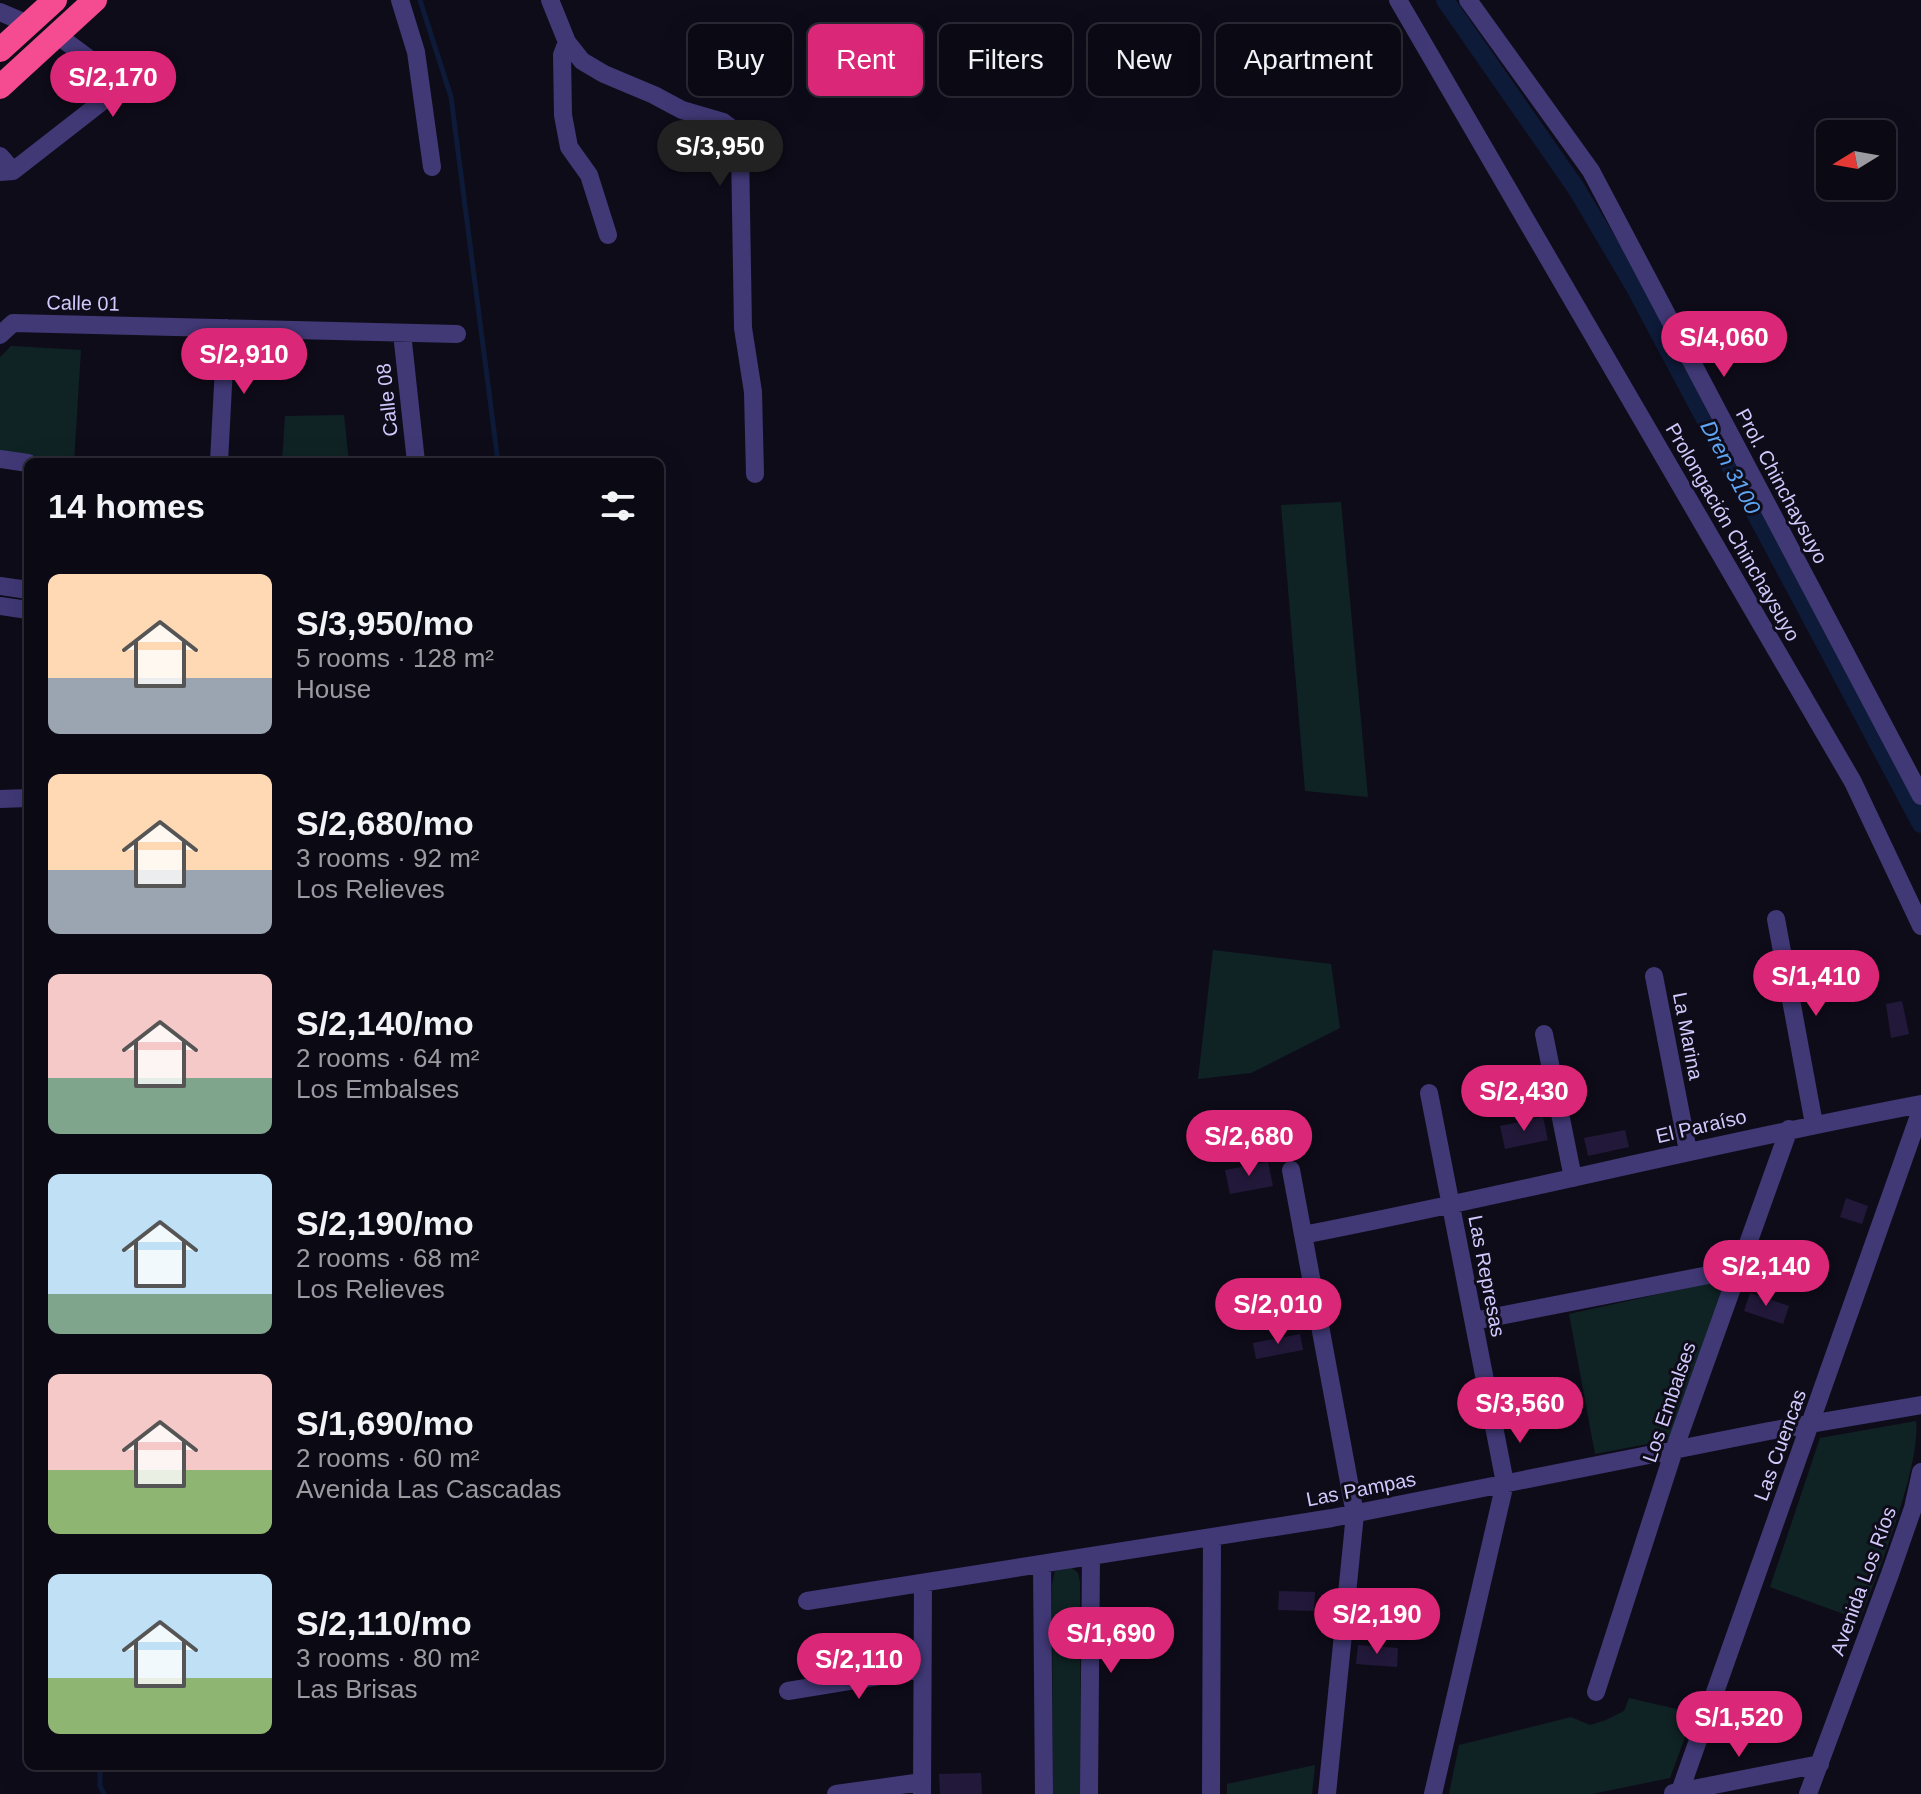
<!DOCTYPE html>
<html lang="en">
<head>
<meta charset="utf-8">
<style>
	body { margin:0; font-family:Helvetica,sans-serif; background:#191722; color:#f1f3f6; height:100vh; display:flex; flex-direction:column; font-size:30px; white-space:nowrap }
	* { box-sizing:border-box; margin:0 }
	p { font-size:26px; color:#9a9aa0 }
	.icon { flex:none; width:44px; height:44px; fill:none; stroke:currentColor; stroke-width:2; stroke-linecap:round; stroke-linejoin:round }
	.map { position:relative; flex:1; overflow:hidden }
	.drawer { position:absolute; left:24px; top:458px; width:640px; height:1312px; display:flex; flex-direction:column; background:#0b0914; border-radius:12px; box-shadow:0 8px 32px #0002,0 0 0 2px #2b2a34 }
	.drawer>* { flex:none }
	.guide { position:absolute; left:688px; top:24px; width:760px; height:72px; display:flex; gap:16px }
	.needle { width:52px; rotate:259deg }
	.controls { position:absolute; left:1816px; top:120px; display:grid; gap:16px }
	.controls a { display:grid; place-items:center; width:80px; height:80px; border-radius:12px; background:#0b0914; box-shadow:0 8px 32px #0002,0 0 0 2px #2b2a34; font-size:40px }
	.price { position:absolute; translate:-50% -68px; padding:0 18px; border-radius:28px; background:#db2777; color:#fff; font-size:26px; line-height:52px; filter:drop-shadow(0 2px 4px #0008) }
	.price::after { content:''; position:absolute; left:50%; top:48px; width:24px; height:18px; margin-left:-12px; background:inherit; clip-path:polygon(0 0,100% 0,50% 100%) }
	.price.selected { background:#222; color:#fff }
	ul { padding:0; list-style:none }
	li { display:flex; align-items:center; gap:24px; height:200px; padding:0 24px }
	li span { display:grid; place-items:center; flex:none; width:224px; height:160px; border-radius:12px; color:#555 }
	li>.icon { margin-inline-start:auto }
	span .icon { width:96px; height:96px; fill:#fffc; stroke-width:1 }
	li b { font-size:34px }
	h2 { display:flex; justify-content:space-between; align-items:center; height:96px; padding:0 24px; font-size:34px }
	.chip { padding:0 28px; border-radius:12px; background:#0b0914; box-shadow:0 8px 32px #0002,0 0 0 2px #2b2a34; font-size:28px; line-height:72px }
	.chip.selected { background:#db2777; color:#fff }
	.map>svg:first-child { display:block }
	.green { fill:#0f2324 }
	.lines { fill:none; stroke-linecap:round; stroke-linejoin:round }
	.stream { stroke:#0d1a38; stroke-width:5 }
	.canal { stroke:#0d1a38; stroke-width:18 }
	.building { fill:#22193a }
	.minor { stroke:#403976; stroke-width:18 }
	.highway { stroke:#f44b91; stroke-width:24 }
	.labels { text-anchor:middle; stroke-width:6; stroke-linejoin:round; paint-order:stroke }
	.street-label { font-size:20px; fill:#d1c8fc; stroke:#0f0c1a }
	.water-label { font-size:22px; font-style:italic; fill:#5da5f5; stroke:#0f0c1a }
</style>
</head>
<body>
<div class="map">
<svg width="1921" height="1794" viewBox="0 0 1921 1794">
	<rect width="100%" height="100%" fill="#0f0c1a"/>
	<!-- green -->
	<path class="green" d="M11,346l70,4 -7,112h-20l-54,-8v-97z
		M344,415l5,47h-67l3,-46z
		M1341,502l27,295 -63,-6 -24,-286z
		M1213,950l118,14 9,64 -89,45 -53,6z
		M1718,1281l10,6 -60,153 -73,14 -26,-140z
		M1916,1421c5,46 -39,153 -56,199l-90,-33 50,-149z
		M1072,1568l6,5 2,9 1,212h-28l-1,-210 3,-13z
		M1629,1698l65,15 -24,65 -78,16h-143l10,-49 112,-28 19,8 16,-5 18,-9z
		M1315,1765l-3,29h-85v-10z"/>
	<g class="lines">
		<!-- stream -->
		<path class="stream" d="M420,0l31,97 47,365
			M100,1766v20l4,8"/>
		<!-- canal -->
		<path class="canal" d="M1445,0l131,188 58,98 287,538"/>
	</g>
	<!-- building -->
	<path class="building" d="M1902,1001l7,33 -18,4 -5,-34z
		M1543,1117l5,23 -43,9 -5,-23z
		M1625,1130l4,17 -41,9 -4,-18z
		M1268,1162l5,24 -43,8 -5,-24z
		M1846,1198l22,8 -6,18 -22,-7z
		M1750,1293l39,13 -6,18 -39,-13z
		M1300,1334l3,16 -47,9 -3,-16z
		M1279,1591l36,1 -1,19 -36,-1z
		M1358,1645l40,3 -1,19 -41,-3z
		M981,1773l1,21h-42l-1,-20z"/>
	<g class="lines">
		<!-- minor -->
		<path class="minor" d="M400,0l16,52 16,115
			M550,0l17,42 15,19 22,13 50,21 28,15 41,12 12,9 5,19 3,178 10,64 2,82
			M1398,0l455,782 68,144
			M1468,0l123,171 330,625
			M0,12l28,12
			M567,42l-5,13 1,60 6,32 20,28 19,60
			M0,156l13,15
			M0,172l13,-1 95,-74 -1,-25 -50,-37
			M402,333l14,129
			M0,335l13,-12 444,11
			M0,459l28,4
			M219,462l7,-134
			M0,586l28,4
			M0,606l28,4
			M0,799l28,-1
			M1776,919l38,205
			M1654,976l34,175
			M1544,1034l29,144
			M1429,1093l76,390 -72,311
			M1291,1170l64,344 -28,280
			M1303,1235c207,-40 411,-92 618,-131
			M1474,1321l265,-52
			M1042,1564l2,230
			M807,1601l525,-83 437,-87 152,-26
			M788,1691l134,-22
			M1596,1692l78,-242 115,-321
			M1673,1793l147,-29
			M836,1794l86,-12
			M922,1794l1,-211
			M1089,1794l2,-238
			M1211,1794l1,-257
			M1679,1794l242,-684
			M1808,1794l82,-220 23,-66 8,-36"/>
		<!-- highway -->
		<path class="highway" d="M0,50l55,-50
			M0,87l95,-87"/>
	</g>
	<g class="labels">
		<!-- street labels -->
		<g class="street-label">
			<text transform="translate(83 303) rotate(1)" y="7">Calle 01</text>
			<text transform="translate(387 400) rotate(-96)" y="7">Calle 08</text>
			<text transform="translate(1782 486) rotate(62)" y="7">Prol. Chinchaysuyo</text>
			<text transform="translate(1733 532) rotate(60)" y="7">Prolongación Chinchaysuyo</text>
			<text transform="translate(1688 1036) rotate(79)" y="7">La Marina</text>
			<text transform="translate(1701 1126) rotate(-13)" y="7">El Paraíso</text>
			<text transform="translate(1487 1276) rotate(79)" y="7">Las Represas</text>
			<text transform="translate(1669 1402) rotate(-71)" y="7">Los Embalses</text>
			<text transform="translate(1780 1445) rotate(-70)" y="7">Las Cuencas</text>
			<text transform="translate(1361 1489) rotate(-11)" y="7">Las Pampas</text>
			<text transform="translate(1863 1581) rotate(-70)" y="7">Avenida Los Ríos</text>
		</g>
		<!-- water labels -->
		<g class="water-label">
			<text transform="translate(1731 467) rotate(62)" y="8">Dren 3100</text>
		</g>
	</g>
</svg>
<div class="controls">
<a><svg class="needle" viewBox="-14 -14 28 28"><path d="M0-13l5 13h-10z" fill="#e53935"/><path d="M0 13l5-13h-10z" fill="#9a9aa0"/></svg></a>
</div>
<b class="price" style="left:113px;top:119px">S/2,170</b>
<b class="price selected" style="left:720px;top:188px">S/3,950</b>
<b class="price" style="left:1724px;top:379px">S/4,060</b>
<b class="price" style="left:244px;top:396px">S/2,910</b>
<b class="price" style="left:1816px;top:1018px">S/1,410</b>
<b class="price" style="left:1524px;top:1133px">S/2,430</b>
<b class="price" style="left:1249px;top:1178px">S/2,680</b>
<b class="price" style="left:1766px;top:1308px">S/2,140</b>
<b class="price" style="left:1278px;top:1346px">S/2,010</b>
<b class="price" style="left:1520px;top:1445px">S/3,560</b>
<b class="price" style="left:1377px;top:1656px">S/2,190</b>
<b class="price" style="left:1111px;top:1675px">S/1,690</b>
<b class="price" style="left:859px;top:1701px">S/2,110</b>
<b class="price" style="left:1739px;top:1759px">S/1,520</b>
<div class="guide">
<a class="chip">Buy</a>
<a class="chip selected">Rent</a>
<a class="chip">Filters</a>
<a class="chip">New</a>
<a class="chip">Apartment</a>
</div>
<section class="drawer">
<h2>14 homes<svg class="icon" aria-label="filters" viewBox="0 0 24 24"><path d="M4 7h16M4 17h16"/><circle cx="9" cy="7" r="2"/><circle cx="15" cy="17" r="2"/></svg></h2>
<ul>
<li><span style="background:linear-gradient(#ffd9b3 65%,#9aa5b1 0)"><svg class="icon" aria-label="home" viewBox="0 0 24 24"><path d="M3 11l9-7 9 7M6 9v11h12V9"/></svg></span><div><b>S/3,950/mo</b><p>5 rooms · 128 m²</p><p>House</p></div></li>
<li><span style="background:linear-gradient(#ffd9b3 60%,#9aa5b1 0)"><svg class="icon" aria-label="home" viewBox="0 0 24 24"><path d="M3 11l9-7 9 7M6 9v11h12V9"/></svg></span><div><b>S/2,680/mo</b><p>3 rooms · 92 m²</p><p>Los Relieves</p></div></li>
<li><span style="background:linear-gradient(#f6c9c9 65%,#7fa58c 0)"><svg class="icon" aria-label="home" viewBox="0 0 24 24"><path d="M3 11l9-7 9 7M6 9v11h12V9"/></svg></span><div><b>S/2,140/mo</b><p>2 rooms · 64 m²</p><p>Los Embalses</p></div></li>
<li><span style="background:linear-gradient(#bfe0f5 75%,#7fa58c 0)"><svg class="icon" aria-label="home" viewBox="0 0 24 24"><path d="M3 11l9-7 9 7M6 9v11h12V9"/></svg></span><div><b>S/2,190/mo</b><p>2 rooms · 68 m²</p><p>Los Relieves</p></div></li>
<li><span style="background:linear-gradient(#f6c9c9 60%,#8fb573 0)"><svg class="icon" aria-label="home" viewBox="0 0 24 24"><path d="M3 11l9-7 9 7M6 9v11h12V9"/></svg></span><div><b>S/1,690/mo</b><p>2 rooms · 60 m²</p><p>Avenida Las Cascadas</p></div></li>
<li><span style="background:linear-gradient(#bfe0f5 65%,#8fb573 0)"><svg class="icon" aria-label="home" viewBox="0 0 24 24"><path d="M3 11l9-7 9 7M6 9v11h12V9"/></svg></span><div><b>S/2,110/mo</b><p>3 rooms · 80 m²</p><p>Las Brisas</p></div></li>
</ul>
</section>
</div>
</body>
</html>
